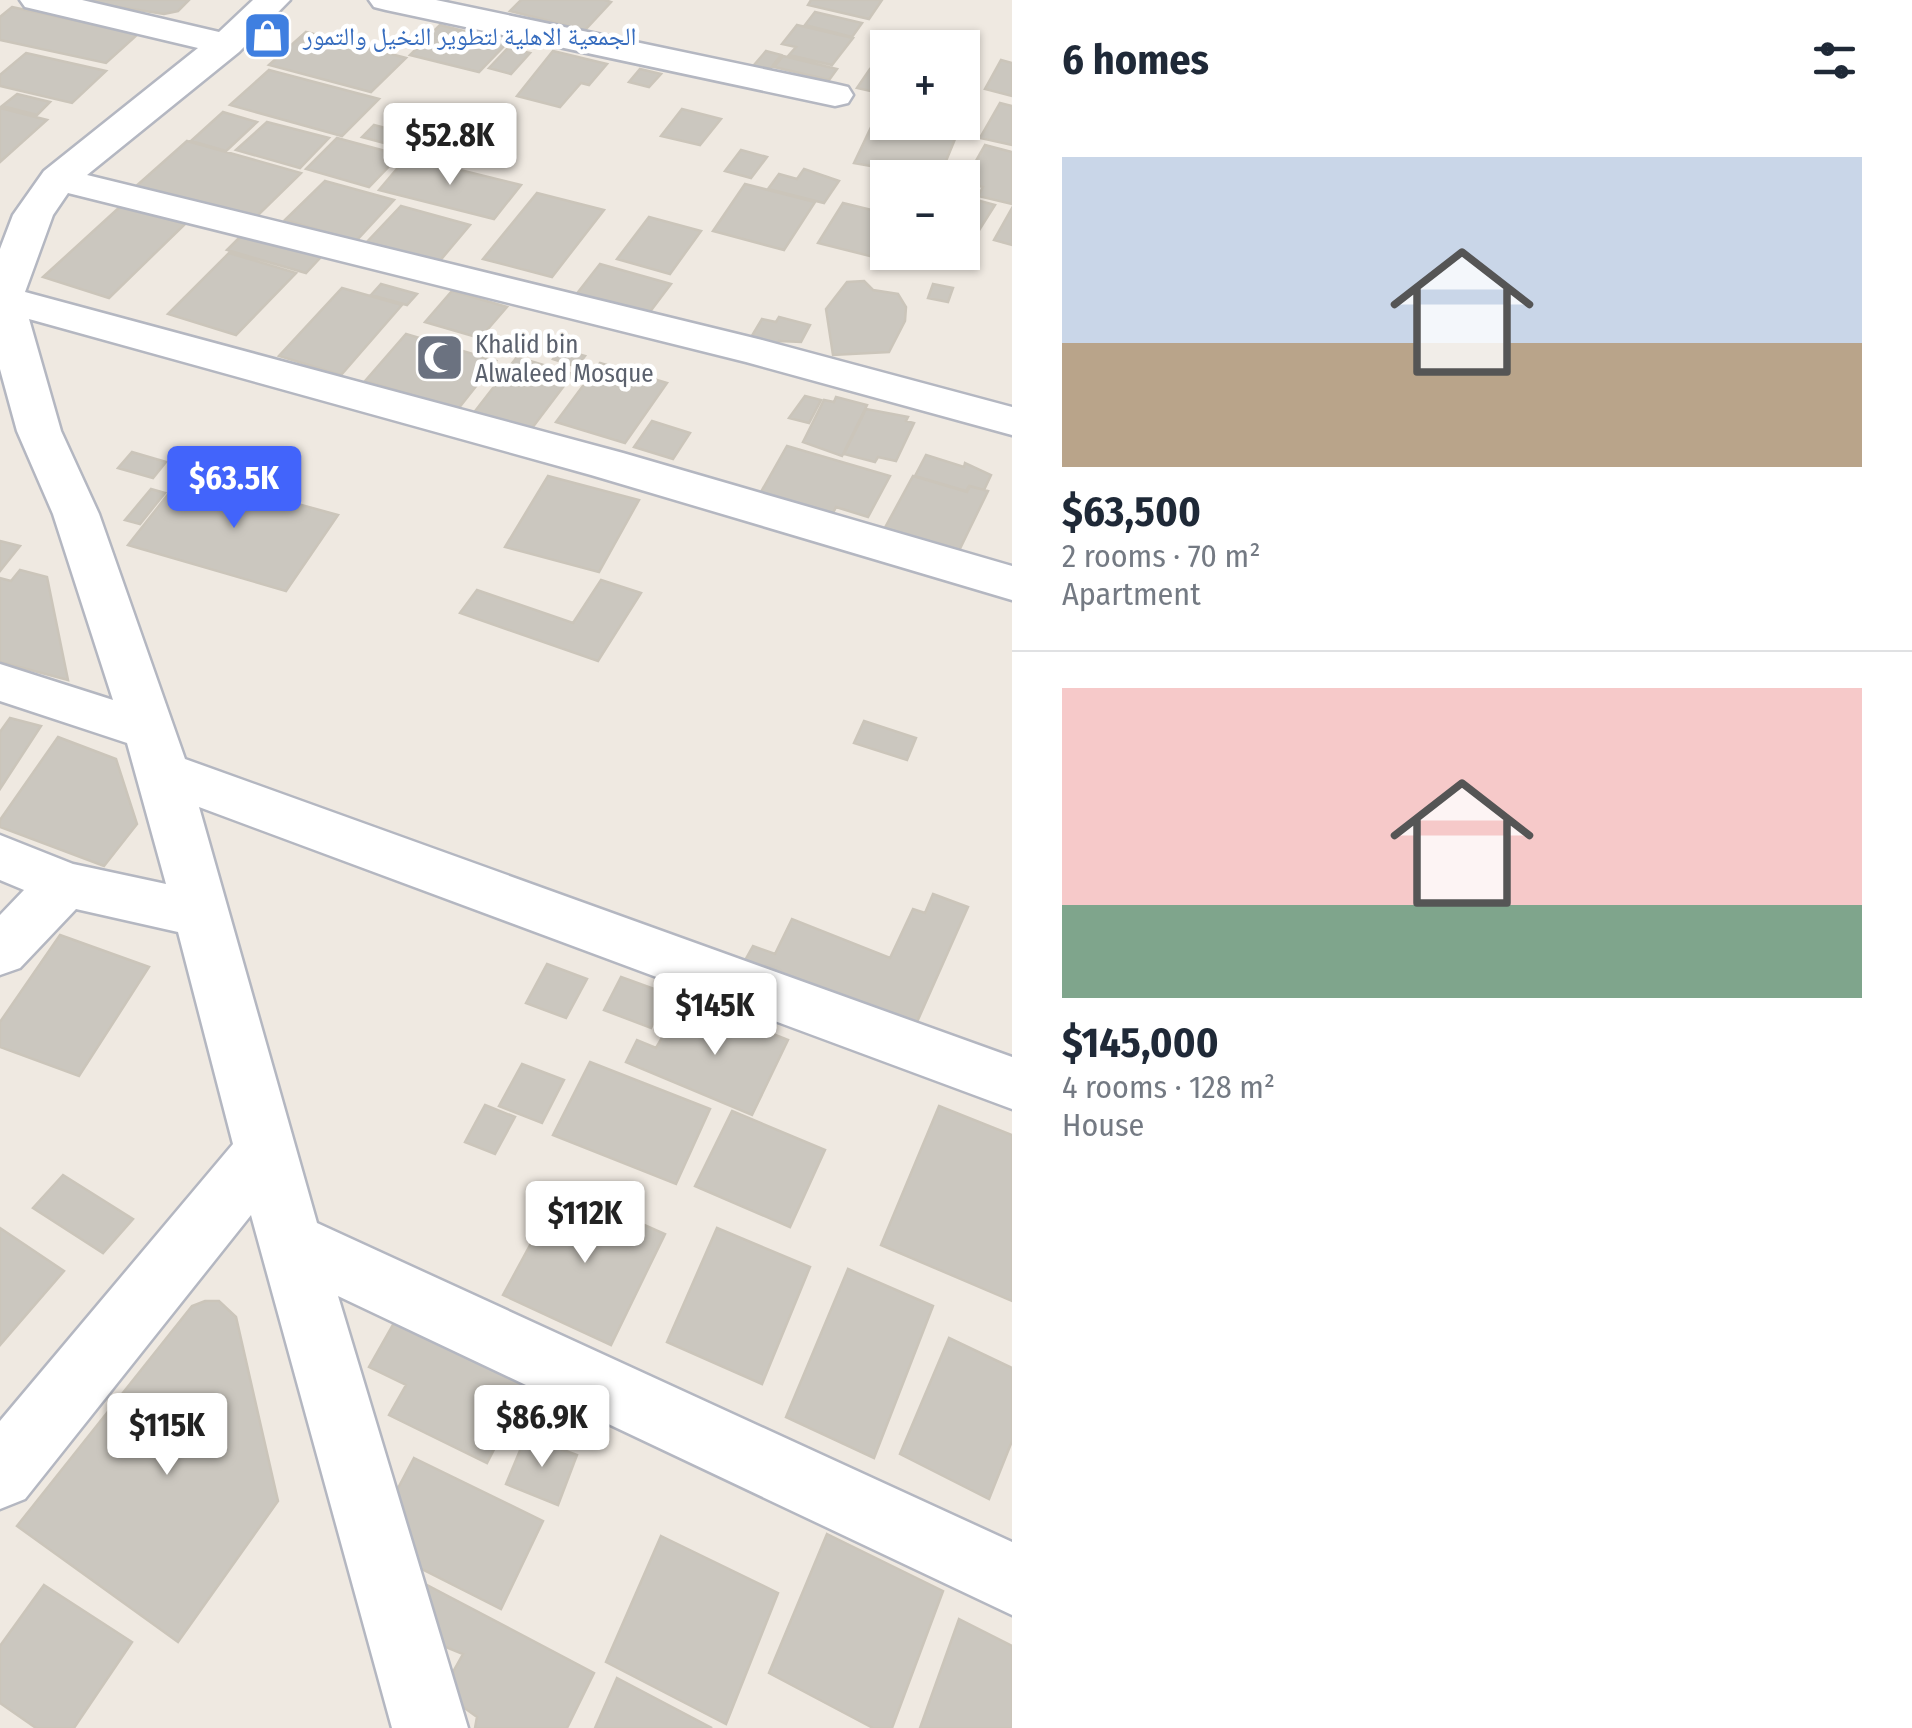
<!DOCTYPE html>
<html lang="en">
<head>
<meta charset="utf-8">
<style>
	body { margin:0; font-family:"Fira Sans Condensed","Noto Naskh Arabic",sans-serif; background:#f6f6f7; color:#1f2937; height:100vh; display:flex; flex-direction:column; font-size:38px; white-space:nowrap }
	* { box-sizing:border-box; margin:0 }
	p { font-size:32px; color:#747a83 }
	.icon { flex:none; width:55px; height:55px; fill:none; stroke:currentColor; stroke-width:2; stroke-linecap:round; stroke-linejoin:round }
	.map { position:relative; flex:1; overflow:hidden }
	.side { display:flex; flex-direction:column; background:#fff; width:900px }
	.side>* { flex:none }
	.tools { position:absolute; left:870px; top:30px; display:grid; gap:20px }
	.tools a { display:grid; place-items:center; width:110px; height:110px; border-radius:0px; background:#fff; box-shadow:0 2px 8px #0004; font-size:50px }
	.price { position:absolute; translate:-50% -85px; padding:0 22px; border-radius:10px; background:#fff; color:#222; font-size:32px; line-height:65px; filter:drop-shadow(0 2px 5px #0008) }
	.price::after { content:''; position:absolute; left:50%; top:60px; width:30px; height:22px; margin-left:-15px; background:inherit; clip-path:polygon(0 0,100% 0,50% 100%) }
	.price.selected { background:#4264fb; color:#fff }
	ul { padding:0; list-style:none }
	li { display:grid; align-content:center; gap:20px; height:530px; padding:0 50px }
	li+li { border-top:2px solid #e0e1e3 }
	li span { display:grid; place-items:center; height:310px; border-radius:0px; color:#555 }
	li>.icon { margin-inline-start:auto }
	span .icon { width:180px; height:180px; fill:#fffc; stroke-width:1 }
	li b { font-size:42px }
	h2 { display:flex; justify-content:space-between; align-items:center; height:120px; padding:0 50px; font-size:42px }
	main { display:flex; flex:1; min-height:0 }
	.map>svg:first-child { display:block }
	.building { fill:#cbc7bf; stroke:#cbc5ba; stroke-width:2.5 }
	.lines { fill:none; stroke-linecap:round; stroke-linejoin:round }
	.minor-casing { stroke:#b4b7c1; stroke-width:5 }
	.minor { fill:#fff; fill-rule:evenodd }
	.labels { text-anchor:middle; stroke-width:9; stroke-linejoin:round; paint-order:stroke }
	.far-shop-label { font-size:25px; fill:#366cbe; stroke:#fff; text-anchor:start }
	.far-worship-label { font-size:25px; fill:#5b616d; stroke:#fff; text-anchor:start }
</style>
</head>
<body>
<main>
<div class="map">
<svg width="1012" height="1728" viewBox="0 0 1012 1728">
	<rect width="100%" height="100%" fill="#efe9e1"/>
	<!-- building -->
	<path class="building" d="M74,0h115l-11,11 -14,3z
		M521,0h84l6,2 -26,28 -75,-19z
		M811,0h71l-13,19 -61,-14z
		M12,7l126,27 -32,29 -106,-23v-23z
		M815,12l47,11 -10,14 -47,-12z
		M440,25l68,17 -29,30 -69,-17z
		M797,25l56,13 -21,27 -43,-10 7,-8 -14,-3z
		M306,32l100,26 -35,34 -102,-27z
		M508,48l22,5 -19,21 -22,-6z
		M553,51l54,13 -18,21 -8,-2 -21,24 -43,-11z
		M766,51l15,4 -11,14 -16,-4z
		M26,53l80,18 -34,32 -72,-17v-11z
		M783,56l54,13 -8,11 -55,-13z
		M1001,60l11,3v33l-27,-7z
		M640,69l21,5 -12,13 -20,-5z
		M870,69l18,4v22l-31,-7z
		M269,70l110,29 -37,37 -112,-31z
		M17,94l33,8 -13,13 -35,-9z
		M884,100l4,1v21h74l-23,56 -85,-15z
		M1000,103l12,3v39l-32,-7z
		M0,108l47,12 -47,42z
		M682,109l39,10 -21,26 -39,-9z
		M223,112l34,10 -31,29 -35,-10z
		M267,122l62,16 -29,30 -64,-18z
		M374,125l30,8 -12,12 -30,-8z
		M337,138l63,17 -31,32 -63,-18z
		M187,141l114,32 -50,49 -117,-34z
		M985,145l27,7v52l-34,-8 5,-9 -19,-5z
		M741,150l26,7 -16,21 -26,-7z
		M407,157l114,28 -27,34 -115,-29z
		M804,169l35,12 -15,22 -56,-14 11,-15 18,5z
		M325,181l69,19 -38,41 -71,-21z
		M745,184l70,18 -31,48 -71,-19z
		M537,193l67,17 -52,67 -69,-18z
		M962,196l33,9 -19,30 -14,-4z
		M843,203l45,11 3,38 -5,8 -68,-17z
		M122,205l63,19 -76,74 -66,-21z
		M401,206l69,19 -32,38 -71,-21z
		M1012,208v37l-18,-5z
		M649,217l52,14 -31,43 -53,-15z
		M243,234l78,23 -15,16 -79,-23z
		M229,253l67,20 -60,62 -68,-21z
		M600,264l71,20 -25,33 -71,-21z
		M864,281l9,9 25,4 8,13 -1,14 -16,31 -56,3 -7,-46 21,-27z
		M381,284l36,10 -10,11 -36,-10z
		M933,284l20,4 -5,14 -20,-4z
		M342,288l60,17 -61,70 -62,-19z
		M452,291l55,16 -27,31 -55,-16z
		M779,317l31,8 -9,17 -22,-1 -3,5 -26,-7 12,-20 14,3z
		M406,334l90,27 -38,48 -93,-28z
		M560,349l25,7 -8,11 -24,-8z
		M517,357l56,17 -44,58 -57,-17z
		M600,363l67,20 -42,60 -69,-21z
		M805,396l16,4 -12,23 -20,-5z
		M836,397l31,8 -25,51 -39,-14 21,-42 10,2z
		M866,409l42,8 -2,4 8,2 -18,38 -18,-4 -3,5 -31,-8z
		M652,421l38,12 -17,26 -39,-12z
		M787,446l103,30 -22,41 -32,-10 -7,14 -72,-22z
		M132,452l34,10 -13,16 -35,-10z
		M926,455l38,12 1,-4 26,12 -7,15 -15,-4 -3,5 -51,-15z
		M185,473l153,42 -52,76 -158,-46z
		M548,476l91,24 -40,72 -94,-25z
		M913,476l54,16 3,-6 18,5 -33,68 -74,-24z
		M151,489l14,4 -25,31 -15,-4z
		M0,541l20,5 -20,25z
		M20,570l27,7 21,103 -68,-18v-84l11,3z
		M601,580l40,13 -43,68 -138,-48 17,-23 96,33z
		M10,718l31,8 -41,63v-57z
		M864,721l52,17 -9,22 -53,-17z
		M58,737l58,22 21,65 -33,42 -104,-39v-7z
		M933,894l35,13 -55,124 -170,-67 10,-18 22,8 17,-35 98,39 23,-49 12,4z
		M60,935l89,32 -70,109 -79,-29v-25z
		M547,964l40,15 -21,39 -40,-15z
		M621,977l47,17 -17,34 -47,-18z
		M696,1003l92,37 -36,75 -126,-53 11,-22 19,8 11,-19 13,5z
		M590,1062l120,47 -34,75 -123,-49z
		M522,1064l42,16 -22,43 -43,-17z
		M485,1105l30,12 -20,37 -30,-12z
		M939,1106l73,29v166l-131,-56z
		M732,1111l93,39 -35,77 -95,-41z
		M63,1175l70,44 -30,34 -70,-45z
		M561,1188l104,46 -54,111 -108,-50z
		M0,1228l64,43 -64,74z
		M717,1228l93,39 -48,117 -95,-42z
		M848,1269l85,37 -59,152 -88,-41z
		M205,1301h14l17,16 42,184 -100,141 -161,-116 175,-220z
		M394,1323l39,19 7,-12 93,43 -46,90 -98,-48 17,-30 -37,-18z
		M949,1338l63,30v73l-23,58 -89,-45z
		M526,1436l51,19 -19,50 -52,-21z
		M414,1458l129,63 -42,88 -89,-45 -26,-53z
		M827,1534l116,57 -51,137h-19l-104,-55z
		M661,1536l117,57 -52,131 -120,-62z
		M44,1585l88,57 -58,86h-38l-36,-25v-57z
		M427,1585l167,88 -27,55h-92l2,-11 -25,-18 2,-29 9,-16 -27,-11 -15,-47z
		M959,1619l53,27v82h-92z
		M617,1678l95,50h-117z"/>
	<g class="lines">
		<defs>
			<path id="minor" d="M20,0h62l137,32 34,-32h37l-51,52 -152,123 671,164 254,68v28l-266,-73 -678,-169 -15,22 -28,77 598,161 389,113v34l-421,-125 -562,-156 32,112 38,83 86,245 827,298v52l-813,-302 118,416 695,319v73l-674,-319 130,432h-76l-141,-513 -226,284 -25,10v-88l233,-277 -55,-212 -102,-23 -56,59 -20,7v-60l24,-25 -24,-10v-45l73,29 93,20 -39,-141 -127,-42v-37l113,36 -60,-186 -36,-83 -17,-62v-120l13,-34 31,-44 154,-123 -173,-41z
				M369,0h67l399,84 13,3 5,8 -5,8 -13,3 -449,-96 -12,-3z"/>
		</defs>
		<!-- minor casing -->
		<use href="#minor" class="minor-casing"/>
		<!-- minor -->
		<use href="#minor" class="minor"/>
	</g>
	<!-- icons -->
	<defs>
		<symbol id="shop-square" viewBox="-11 -11 22 22"><rect x="-9" y="-9" width="18" height="18" rx="4" fill="#3f7fe0" stroke="#fff"/><path d="M-5-2.5h2.3a2.7 3.5 0 0 1 5.4 0H5L5.5 6h-11ZM-1.5-2.5h3a1.5 2.3 0 0 0-3 0Z" fill="#fff"/></symbol>
		<symbol id="mosque-square" viewBox="-11 -11 22 22"><rect x="-9" y="-9" width="18" height="18" rx="4" fill="#6b7280" stroke="#fff"/><path d="M3.5-4.9A6 6 0 1 0 3.5 4.9A5 5 0 1 1 3.5-4.9Z" fill="#fff"/></symbol>
	</defs>
	<g fill-rule="evenodd">
		<use href="#shop-square" x="240" y="8" width="55" height="55"/>
		<use href="#mosque-square" x="412" y="330" width="55" height="55"/>
	</g>
	<g class="labels">
		<!-- far-shop labels -->
		<g class="far-shop-label">
			<text x="303" y="45">الجمعية الاهلية لتطوير النخيل والتمور</text>
		</g>
		<!-- far-worship labels -->
		<g class="far-worship-label">
			<text x="475" y="353">Khalid bin<tspan x="475" dy="29">Alwaleed Mosque</tspan></text>
		</g>
	</g>
</svg>
<div class="tools">
<a>+</a>
<a>−</a>
</div>
<b class="price" style="left:450px;top:188px">$52.8K</b>
<b class="price selected" style="left:234px;top:531px">$63.5K</b>
<b class="price" style="left:715px;top:1058px">$145K</b>
<b class="price" style="left:585px;top:1266px">$112K</b>
<b class="price" style="left:542px;top:1470px">$86.9K</b>
<b class="price" style="left:167px;top:1478px">$115K</b>
</div>
<section class="side">
<h2>6 homes<svg class="icon" aria-label="filters" viewBox="0 0 24 24"><path d="M4 7h16M4 17h16"/><circle cx="9" cy="7" r="2"/><circle cx="15" cy="17" r="2"/></svg></h2>
<ul>
<li><span style="background:linear-gradient(#c9d6e8 60%,#b9a48a 0)"><svg class="icon" aria-label="home" viewBox="0 0 24 24"><path d="M3 11l9-7 9 7M6 9v11h12V9"/></svg></span><div><b>$63,500</b><p>2 rooms · 70 m²</p><p>Apartment</p></div></li>
<li><span style="background:linear-gradient(#f6c9c9 70%,#7fa58c 0)"><svg class="icon" aria-label="home" viewBox="0 0 24 24"><path d="M3 11l9-7 9 7M6 9v11h12V9"/></svg></span><div><b>$145,000</b><p>4 rooms · 128 m²</p><p>House</p></div></li>
</ul>
</section>
</main>
</body>
</html>
